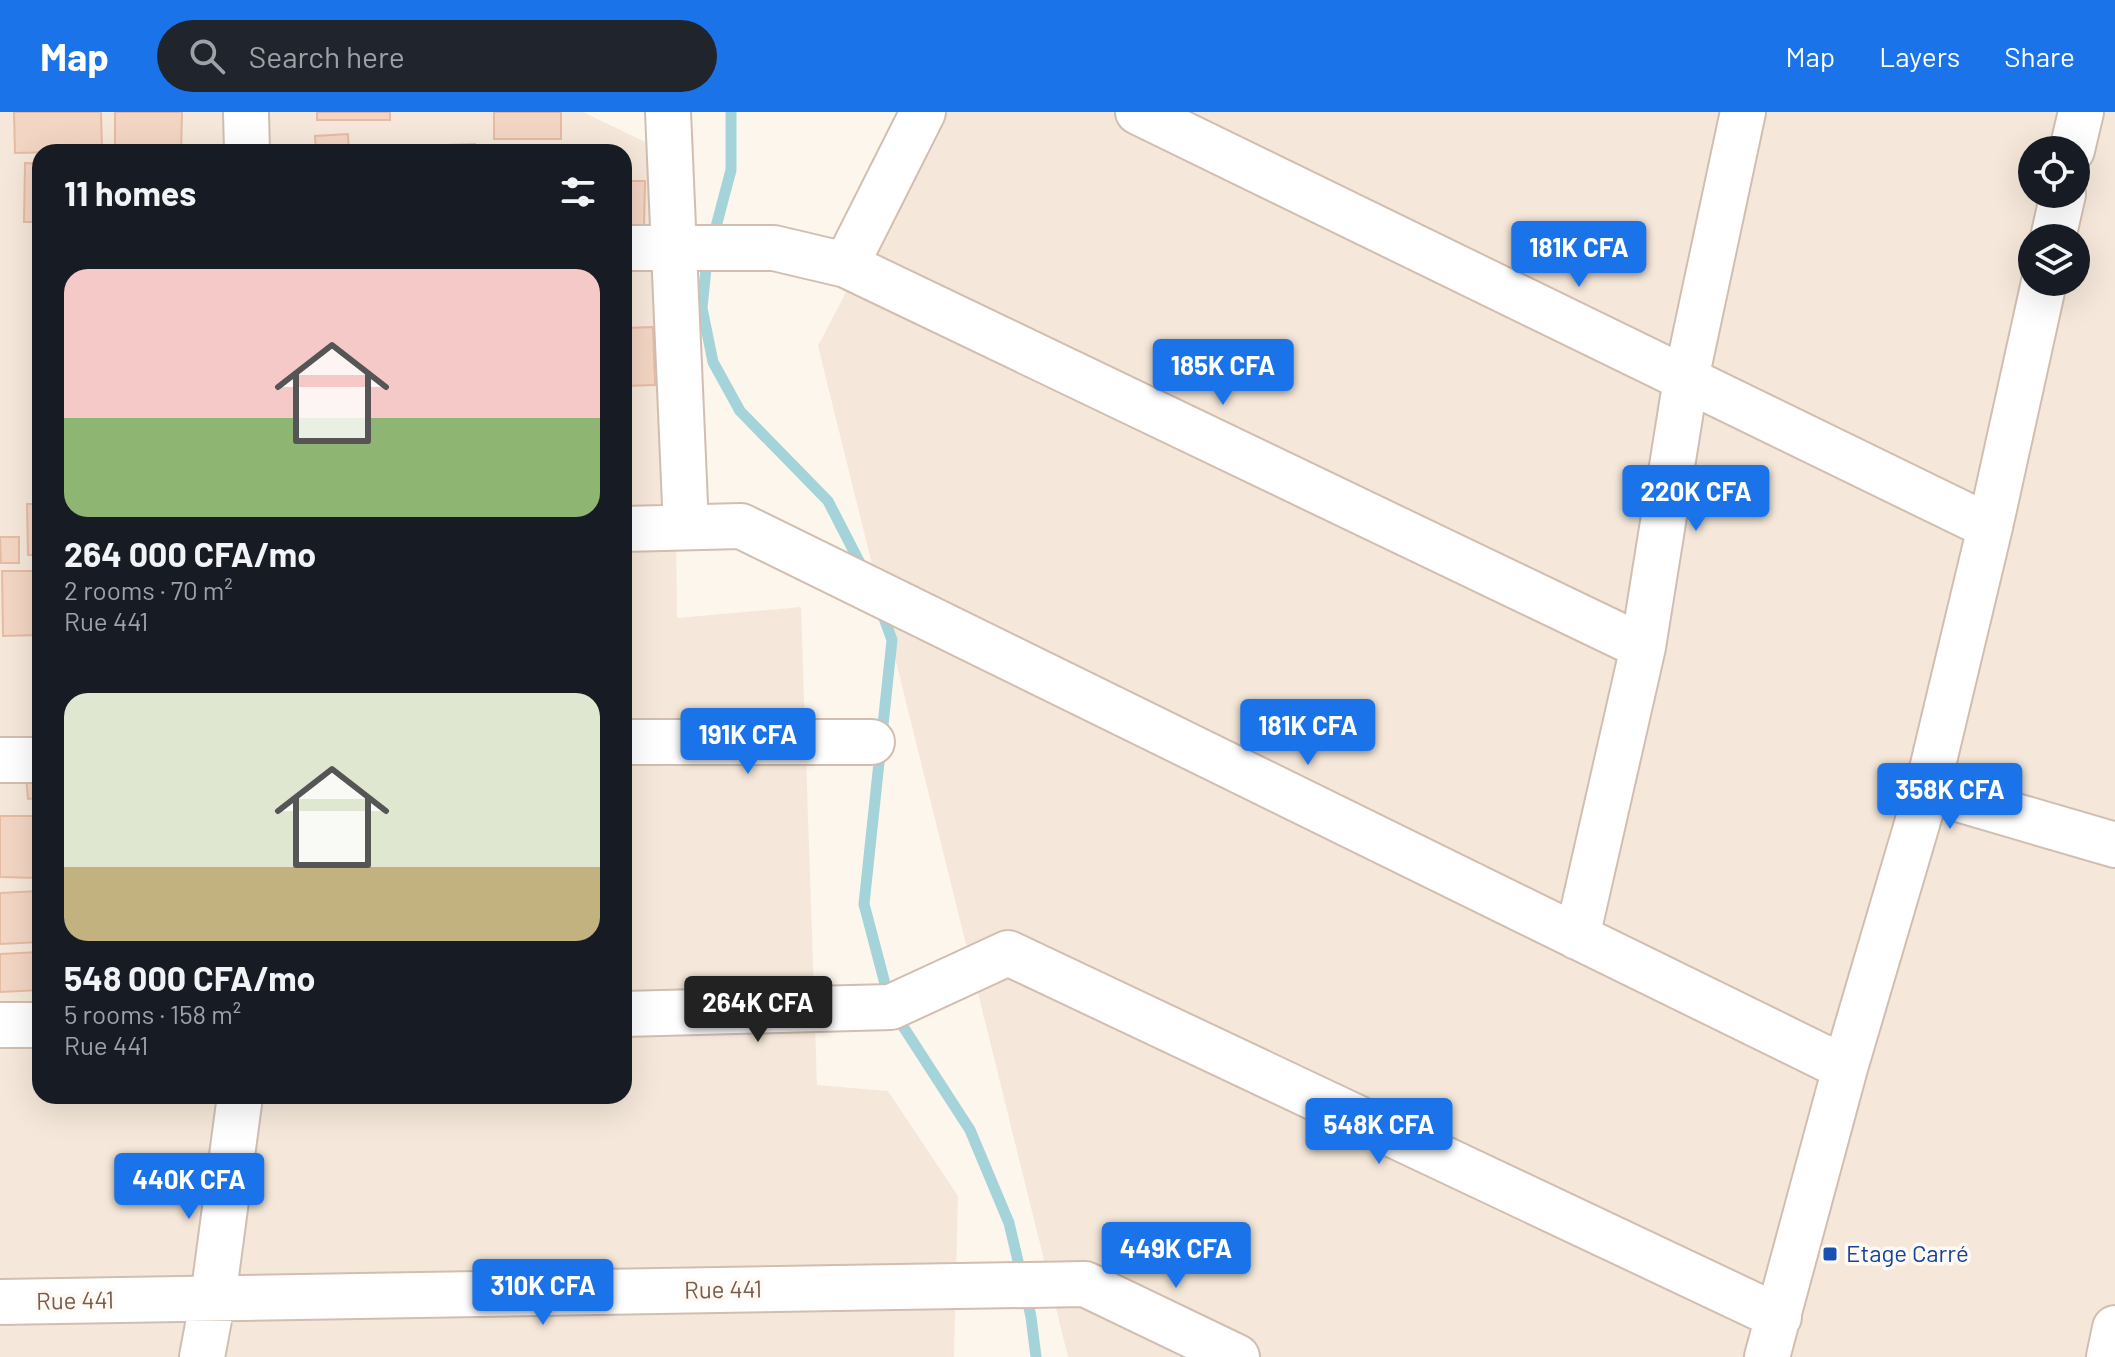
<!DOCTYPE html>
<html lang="en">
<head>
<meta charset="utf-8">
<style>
	body { margin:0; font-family:Barlow,sans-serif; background:#20242c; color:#f1f3f6; height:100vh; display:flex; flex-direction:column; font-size:30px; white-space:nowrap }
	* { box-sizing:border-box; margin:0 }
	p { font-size:26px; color:#9ea1a6 }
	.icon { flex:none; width:44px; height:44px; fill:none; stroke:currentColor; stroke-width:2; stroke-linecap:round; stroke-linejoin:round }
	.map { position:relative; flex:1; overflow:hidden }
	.drawer { position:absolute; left:32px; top:32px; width:600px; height:960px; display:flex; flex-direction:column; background:#171b24; border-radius:24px; box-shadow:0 8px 32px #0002 }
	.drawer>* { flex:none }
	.buttons { position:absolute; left:2018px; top:24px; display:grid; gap:16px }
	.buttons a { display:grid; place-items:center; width:72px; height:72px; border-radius:50%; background:#171b24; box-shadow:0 8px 32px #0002; font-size:40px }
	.price { position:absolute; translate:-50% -68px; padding:0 18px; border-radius:8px; background:#1a73e8; color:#fff; font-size:26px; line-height:52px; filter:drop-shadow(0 2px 4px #0008) }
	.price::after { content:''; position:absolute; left:50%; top:48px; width:24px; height:18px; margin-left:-12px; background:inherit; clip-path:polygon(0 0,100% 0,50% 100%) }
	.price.current { background:#222; color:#fff }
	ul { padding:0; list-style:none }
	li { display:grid; align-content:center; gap:16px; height:424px; padding:0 32px }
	li span { display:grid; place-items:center; height:248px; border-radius:24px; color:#555 }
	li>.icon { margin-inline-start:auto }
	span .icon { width:144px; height:144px; fill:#fffc; stroke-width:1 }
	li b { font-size:34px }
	h2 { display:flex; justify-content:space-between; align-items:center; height:96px; padding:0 32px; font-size:34px }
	header { display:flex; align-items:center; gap:48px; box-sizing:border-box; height:112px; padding:0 40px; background:#1a73e8; color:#fff }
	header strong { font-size:38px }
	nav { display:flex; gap:44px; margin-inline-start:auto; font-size:28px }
	.search { width:560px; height:72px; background:#20242c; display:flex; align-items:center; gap:20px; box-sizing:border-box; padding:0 28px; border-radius:44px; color:#9ea1a6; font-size:30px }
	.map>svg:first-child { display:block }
	.residential { fill:#f5e8da; fill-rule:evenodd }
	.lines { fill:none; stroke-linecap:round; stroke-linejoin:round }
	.stream { stroke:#a5d3da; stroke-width:11 }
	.building { fill:#f3d5c3; stroke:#e6bba3; stroke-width:2 }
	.minor-casing { stroke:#d1beb0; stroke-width:48 }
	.minor { stroke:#fff; stroke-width:44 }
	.transit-dot { fill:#1a4fb4; stroke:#fffaf3; stroke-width:3 }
	.labels { text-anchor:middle; stroke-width:7; stroke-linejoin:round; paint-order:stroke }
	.transit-label { font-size:24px; fill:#164399; stroke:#fffaf3; text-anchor:start }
	.street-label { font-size:24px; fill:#7a5c4d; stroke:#fffaf3 }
</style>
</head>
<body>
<header>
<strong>Map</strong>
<div class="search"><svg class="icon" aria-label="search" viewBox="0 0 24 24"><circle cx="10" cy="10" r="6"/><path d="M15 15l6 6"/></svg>Search here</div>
<nav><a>Map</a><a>Layers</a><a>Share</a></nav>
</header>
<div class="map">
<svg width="2115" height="1245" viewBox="0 0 2115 1245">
	<rect width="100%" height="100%" fill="#fdf6ec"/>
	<!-- residential -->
	<path class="residential" d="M0,0h583l89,43 5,463 124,-11 16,478 71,6 70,105 -4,161h-954zM40,40h584v944h-584z
		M940,0h1175v1245h-1047l-250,-1011zM2032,38h44v44h-44zM2032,126h44v44h-44z"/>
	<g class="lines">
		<!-- stream -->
		<path class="stream" d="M713,126l18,-68v-58
			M707,147l-5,49 11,54 27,49 88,90 35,68
			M881,498l11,30 -28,264 25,95
			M895,902l75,116 39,93 13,55
			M1026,1182l5,23 5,40"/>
	</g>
	<!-- building -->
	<path class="building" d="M14,0h87l1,39 -87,2z
		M115,0h67l-1,40h-66z
		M317,0h73v8h-73z
		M494,0h67v27h-67z
		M348,22l1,18h-33l-1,-16z
		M475,32v8h-60v-6z
		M387,34v6h-30v-5z
		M25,51l15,1v58h-16z
		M624,69h21l-1,46 -20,-1z
		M653,215l2,58 -31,1v-58z
		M38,219h2v65h-2z
		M38,301h2v65h-2z
		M27,392h13v51h-12z
		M0,425h19v26h-18z
		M2,459h38v64l-37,1z
		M40,664v22l-12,1 -2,-22z
		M0,704h38l-1,62 -37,-1z
		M40,779v51l-40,2v-51z
		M40,840v38l-40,2v-38z"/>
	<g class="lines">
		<defs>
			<path id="minor" d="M246,0l1,40
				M668,0l18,415
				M1138,0l852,415
				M2072,38l9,-38
				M2053,126l10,-44
				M624,136h150l72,17 797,382
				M846,153l77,-153
				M624,417l117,-3 1104,542
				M624,630h248
				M0,648h40
				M1927,678l188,55
				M1577,825l66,-290 43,-268 57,-267
				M624,902l267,-7 117,-54 771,364
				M0,913h40
				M0,1190l1085,-18 152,73
				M202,1245l11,-59 27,-202
				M1767,1245l78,-289 82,-278 63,-263 54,-245
				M2109,1245l6,-29"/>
		</defs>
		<!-- minor casing -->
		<use href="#minor" class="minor-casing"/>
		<!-- minor -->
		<use href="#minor" class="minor"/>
	</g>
	<!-- markers -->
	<rect class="transit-dot" x="1822" y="1134" width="16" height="16" rx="4"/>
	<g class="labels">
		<!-- transit labels -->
		<g class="transit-label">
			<text x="1846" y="1150">Etage Carré</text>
		</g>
		<!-- street labels -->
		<g class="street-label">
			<text transform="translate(723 1178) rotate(-1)" y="8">Rue 441</text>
			<text transform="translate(75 1189) rotate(-1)" y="8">Rue 441</text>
		</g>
	</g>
</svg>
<div class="buttons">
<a><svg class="icon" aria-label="locate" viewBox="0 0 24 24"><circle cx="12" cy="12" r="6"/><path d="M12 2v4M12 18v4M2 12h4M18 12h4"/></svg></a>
<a><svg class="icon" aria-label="layers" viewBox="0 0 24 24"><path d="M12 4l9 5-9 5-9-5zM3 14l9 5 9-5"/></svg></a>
</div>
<b class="price" style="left:1579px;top:177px">181K CFA</b>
<b class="price" style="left:1223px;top:295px">185K CFA</b>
<b class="price" style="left:1696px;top:421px">220K CFA</b>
<b class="price" style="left:1308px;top:655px">181K CFA</b>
<b class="price" style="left:748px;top:664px">191K CFA</b>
<b class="price" style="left:1950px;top:719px">358K CFA</b>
<b class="price current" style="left:758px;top:932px">264K CFA</b>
<b class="price" style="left:1379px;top:1054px">548K CFA</b>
<b class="price" style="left:189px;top:1109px">440K CFA</b>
<b class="price" style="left:1176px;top:1178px">449K CFA</b>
<b class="price" style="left:543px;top:1215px">310K CFA</b>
<section class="drawer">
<h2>11 homes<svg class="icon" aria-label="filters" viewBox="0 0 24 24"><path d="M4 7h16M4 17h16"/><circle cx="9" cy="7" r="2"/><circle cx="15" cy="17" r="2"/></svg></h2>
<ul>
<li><span style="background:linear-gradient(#f6c9c9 60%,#8fb573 0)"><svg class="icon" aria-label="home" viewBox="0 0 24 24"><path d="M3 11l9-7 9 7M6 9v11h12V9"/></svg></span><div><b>264 000 CFA/mo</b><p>2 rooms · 70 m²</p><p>Rue 441</p></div></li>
<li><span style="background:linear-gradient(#dfe7d0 70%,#c2b280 0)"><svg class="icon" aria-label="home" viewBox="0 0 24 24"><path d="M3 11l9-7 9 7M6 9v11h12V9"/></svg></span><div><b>548 000 CFA/mo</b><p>5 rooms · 158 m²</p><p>Rue 441</p></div></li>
</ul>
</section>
</div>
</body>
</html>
